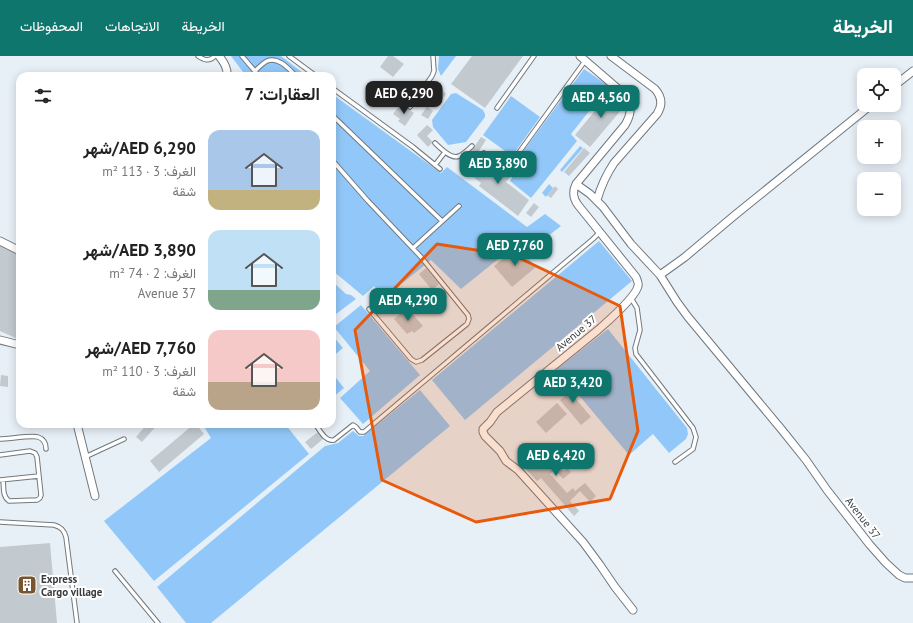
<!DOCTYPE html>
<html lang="ar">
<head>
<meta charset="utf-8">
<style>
	body { margin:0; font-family:"PT Sans",Vazirmatn,sans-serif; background:#f2f2f2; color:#222; direction:rtl; height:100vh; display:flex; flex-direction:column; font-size:15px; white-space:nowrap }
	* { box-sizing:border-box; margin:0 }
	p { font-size:13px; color:#767676 }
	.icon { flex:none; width:22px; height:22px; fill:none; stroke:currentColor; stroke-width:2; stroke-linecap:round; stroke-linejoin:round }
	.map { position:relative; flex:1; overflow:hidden; direction:ltr }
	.panel { position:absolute; left:16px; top:16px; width:320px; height:356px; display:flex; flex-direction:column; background:#fff; border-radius:12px; box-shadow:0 2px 10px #0003; direction:rtl }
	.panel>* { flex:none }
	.buttons { position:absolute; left:857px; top:12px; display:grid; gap:8px }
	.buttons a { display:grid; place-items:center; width:44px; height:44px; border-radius:8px; background:#fff; box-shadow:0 2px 10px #0003; font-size:20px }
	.price { position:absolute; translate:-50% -34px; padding:0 9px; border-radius:8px; background:#0f766e; color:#fff; font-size:13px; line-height:26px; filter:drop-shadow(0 1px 2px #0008) }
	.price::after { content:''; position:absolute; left:50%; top:24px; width:12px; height:9px; margin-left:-6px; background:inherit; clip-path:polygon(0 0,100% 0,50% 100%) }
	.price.on { background:#222; color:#fff }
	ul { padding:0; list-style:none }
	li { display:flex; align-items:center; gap:12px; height:100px; padding:0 16px }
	li span { display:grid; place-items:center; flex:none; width:112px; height:80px; border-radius:12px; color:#555 }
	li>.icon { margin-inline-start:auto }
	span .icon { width:48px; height:48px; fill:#fffc; stroke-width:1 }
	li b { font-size:17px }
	h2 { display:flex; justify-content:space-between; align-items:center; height:48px; padding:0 16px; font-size:17px }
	header { display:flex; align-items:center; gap:24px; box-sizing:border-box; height:56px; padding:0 20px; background:#0f766e; color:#fff }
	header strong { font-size:19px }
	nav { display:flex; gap:22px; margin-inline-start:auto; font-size:14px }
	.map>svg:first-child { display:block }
	.green { fill:#92c8f9 }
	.building { fill:#c2cad0 }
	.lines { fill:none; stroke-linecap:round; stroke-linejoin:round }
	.service-casing { stroke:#71787e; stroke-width:5.5 }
	.minor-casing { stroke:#71787e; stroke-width:9 }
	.service { stroke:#fff; stroke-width:3.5 }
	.minor { stroke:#fff; stroke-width:7 }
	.marked { fill:#e8590c; fill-opacity:0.2; stroke:#e8590c; stroke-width:3; stroke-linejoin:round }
	.labels { text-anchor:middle; stroke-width:4; stroke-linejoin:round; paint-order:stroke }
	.street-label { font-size:11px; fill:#393c3f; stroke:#fff }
	.poi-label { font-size:11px; font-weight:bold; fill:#393c3f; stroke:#fff; text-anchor:start }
</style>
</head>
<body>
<header>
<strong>الخريطة</strong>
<nav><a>الخريطة</a><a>الاتجاهات</a><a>المحفوظات</a></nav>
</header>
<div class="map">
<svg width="913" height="567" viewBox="0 0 913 567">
	<rect width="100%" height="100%" fill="#e8f0f7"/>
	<!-- green -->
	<path class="green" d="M231,0h50l26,20h-61z
		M439,0h17l-15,20 -3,-7z
		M584,13l25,17 -38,48 6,7 -46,57 -21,-17 3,-5 -5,-4z
		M456,37l27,17 2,4v3l-19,25 -18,3 -15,-18 -1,-7 19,-26z
		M332,38l109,79 6,-6 80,60 18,-13 16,12 -18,14 -11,1 -19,6 -52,42 -30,-29 -47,38 -10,-12 -11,10 -31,-26z
		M511,40l29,21 -28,39 -29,-21z
		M580,90l3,2 -21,24 -2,-2z
		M549,128l4,4 -7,9 -4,-4z
		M599,185l33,40 -167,139 -33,-40z
		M332,225l14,13 5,1 5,4 -24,18z
		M361,249l59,70 -57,49 -23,-26 30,-27 -36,-44z
		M608,273l79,99 1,6 -2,5 -17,14 -16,-19 -24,21 -72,-86z
		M332,279l11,13 -11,9z
		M332,317l12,15 -11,9 -1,-2z
		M420,334l30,36 -239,197h-25l-29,-36 168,-141 13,-3 15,-12 6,5h4z
		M205,368h80l24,30 -155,127 -50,-60 107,-83 -8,-13z"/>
	<!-- building -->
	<path class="building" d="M388,0h5l11,8 -11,13 -13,-10z
		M472,0h51l-38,52 -34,-24z
		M395,26l14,9 -7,10 -14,-9z
		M441,33l5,5 -8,10 -6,-4z
		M612,34l15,13 -37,44 -15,-12z
		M401,48l13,9 -9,13 -7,-5 2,-2 -7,-5z
		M427,51l6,4 -5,8 -7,-4z
		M427,69l6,5 -6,6 6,6 -5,5 -11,-12z
		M481,81l5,3 -9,14 -5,-4z
		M584,92l6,5 -21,23 -5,-4z
		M481,99l29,22 -4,5 23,18 -11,16 -39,-30 2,-3 -14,-11z
		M555,130l3,3 -7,9 -4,-3z
		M534,147l5,4 -8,10 -5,-4z
		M0,188l20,10v86l-20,-9z
		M520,193l16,18 -24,20 -18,-21 11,-9 1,1 5,-5 2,2z
		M426,212l13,16 -7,6 -13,-16z
		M407,252l16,18 -9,7 -2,-2 -5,3 -13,-15z
		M1,319l7,1v11l-8,-1z
		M563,323l10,11 -3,2 21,25 -10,8 -21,-25 7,-5 -10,-11z
		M557,347l10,11 -21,19 -10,-11z
		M147,368h11l-16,18 -6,-5z
		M194,368h2l8,10 -45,38 -9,-11z
		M318,376l5,7 -12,10 -6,-7z
		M550,388l15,17 -6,5 5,5 3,-3 4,4 -8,7 -8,-9 -5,4 17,19 6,-5 2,3 10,-8 11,13 -6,6 -10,-11 -10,10 9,10 -5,5 -33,-38 -4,3 -13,-14z
		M50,487l7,80h-57v-76z"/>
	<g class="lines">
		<defs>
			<path id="service" d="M198,0c6,4 11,6 17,0
				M242,0l17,20
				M289,0l27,20
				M255,15c4,-4 8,-8 12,-10 11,-5 22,8 29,15
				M332,32l81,59 27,22
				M410,51l22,-31 2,-5 -1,-15
				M497,52l37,-52
				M332,59l110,106
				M435,87c5,5 17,17 24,13 5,-2 9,-6 13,-10
				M484,97l20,12h2l6,-3 73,-101
				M332,104l36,41 53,56 47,58 1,4 -2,5 -45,36 -6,2 -5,-3 -42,-50
				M435,109l10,-13
				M413,192l46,-42
				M631,242l6,10 3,22 -5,18 1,6 57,74 3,9 -3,12 -18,13
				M315,368c5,6 10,18 19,16l19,-15 3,2 4,5h4l229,-193 7,-7
				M0,383c8,0 32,-4 38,-2 6,2 8,7 8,12
				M0,399l30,-4 5,2 2,4 4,38 -1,3 -3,2 -28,1c-7,-5 -5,-14 -6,-21
				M85,401l39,-18
				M0,424l39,-4
				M0,466l54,3c7,2 10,5 12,12l11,86
				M115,515l43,52"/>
			<path id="minor" d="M219,0c5,6 9,12 8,20
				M580,0l44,38c8,12 8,19 1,31l-49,59c-4,8 -3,14 2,21l58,72c1,3 3,6 2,9 -2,11 -31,36 -40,44l-101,82 -7,10 -7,7v3l2,4 15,15 6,10 12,9 65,72 17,23 15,22 18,23
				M894,30l19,-15
				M576,128l14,10 13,13 28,37 29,31 17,27 11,15 94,113 24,30 21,30 43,55 16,18 13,12 6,3h8
				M597,144c4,-14 9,-25 17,-37l43,-49c6,-9 5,-17 -2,-25l-44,-33
				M0,185l20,10
				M660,219l25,-18 50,-42 136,-110
				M0,284l20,5
				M77,368l18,72"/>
		</defs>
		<!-- service casing -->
		<use href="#service" class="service-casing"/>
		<!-- minor casing -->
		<use href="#minor" class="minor-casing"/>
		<!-- service -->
		<use href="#service" class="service"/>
		<!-- minor -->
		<use href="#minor" class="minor"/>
	</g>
	<!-- marked area -->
	<path class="marked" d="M437,188l78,12 105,50 18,125 -28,68 -134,23 -94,-42 -27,-150z"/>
	<!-- icons -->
	<defs>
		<symbol id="building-square" viewBox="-11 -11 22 22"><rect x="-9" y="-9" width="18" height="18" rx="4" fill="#78542e" stroke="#fff"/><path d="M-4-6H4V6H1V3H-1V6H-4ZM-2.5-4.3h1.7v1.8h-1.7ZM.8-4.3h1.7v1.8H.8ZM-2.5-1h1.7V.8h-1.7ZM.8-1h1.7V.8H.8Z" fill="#fff"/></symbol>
	</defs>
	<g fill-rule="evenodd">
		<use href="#building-square" x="16" y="518" width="22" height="22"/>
	</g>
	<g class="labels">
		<!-- street labels -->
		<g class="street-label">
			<text transform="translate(576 277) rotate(-40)" y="4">Avenue 37</text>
			<text transform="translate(863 462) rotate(52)" y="4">Avenue 37</text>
		</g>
		<!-- poi labels -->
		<g class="poi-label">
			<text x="41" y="527">Express<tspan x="41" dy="13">Cargo village</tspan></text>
		</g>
	</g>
</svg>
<div class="buttons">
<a><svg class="icon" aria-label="locate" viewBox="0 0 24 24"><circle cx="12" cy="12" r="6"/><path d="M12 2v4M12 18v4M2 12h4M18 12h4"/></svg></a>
<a>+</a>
<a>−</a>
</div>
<b class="price on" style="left:404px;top:59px">AED 6,290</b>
<b class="price" style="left:601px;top:63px">AED 4,560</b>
<b class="price" style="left:498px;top:129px">AED 3,890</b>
<b class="price" style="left:515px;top:211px">AED 7,760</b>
<b class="price" style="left:408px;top:266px">AED 4,290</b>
<b class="price" style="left:573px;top:348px">AED 3,420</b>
<b class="price" style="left:556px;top:421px">AED 6,420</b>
<section class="panel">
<h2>العقارات: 7<svg class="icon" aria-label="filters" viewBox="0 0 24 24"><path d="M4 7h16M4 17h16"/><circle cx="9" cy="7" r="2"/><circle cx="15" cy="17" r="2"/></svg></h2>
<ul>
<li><span style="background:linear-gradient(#a9c7e8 75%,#c2b280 0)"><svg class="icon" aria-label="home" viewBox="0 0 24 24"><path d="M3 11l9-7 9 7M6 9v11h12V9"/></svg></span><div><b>AED 6,290/شهر</b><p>الغرف: 3 · 113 m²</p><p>شقة</p></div></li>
<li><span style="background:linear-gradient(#bfe0f5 75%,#7fa58c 0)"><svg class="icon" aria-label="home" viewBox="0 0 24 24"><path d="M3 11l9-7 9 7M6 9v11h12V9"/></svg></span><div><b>AED 3,890/شهر</b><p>الغرف: 2 · 74 m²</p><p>Avenue 37</p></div></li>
<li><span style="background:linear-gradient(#f6c9c9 65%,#b9a48a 0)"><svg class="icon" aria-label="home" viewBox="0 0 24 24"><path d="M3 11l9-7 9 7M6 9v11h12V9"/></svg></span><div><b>AED 7,760/شهر</b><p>الغرف: 3 · 110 m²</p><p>شقة</p></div></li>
</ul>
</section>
</div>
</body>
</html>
